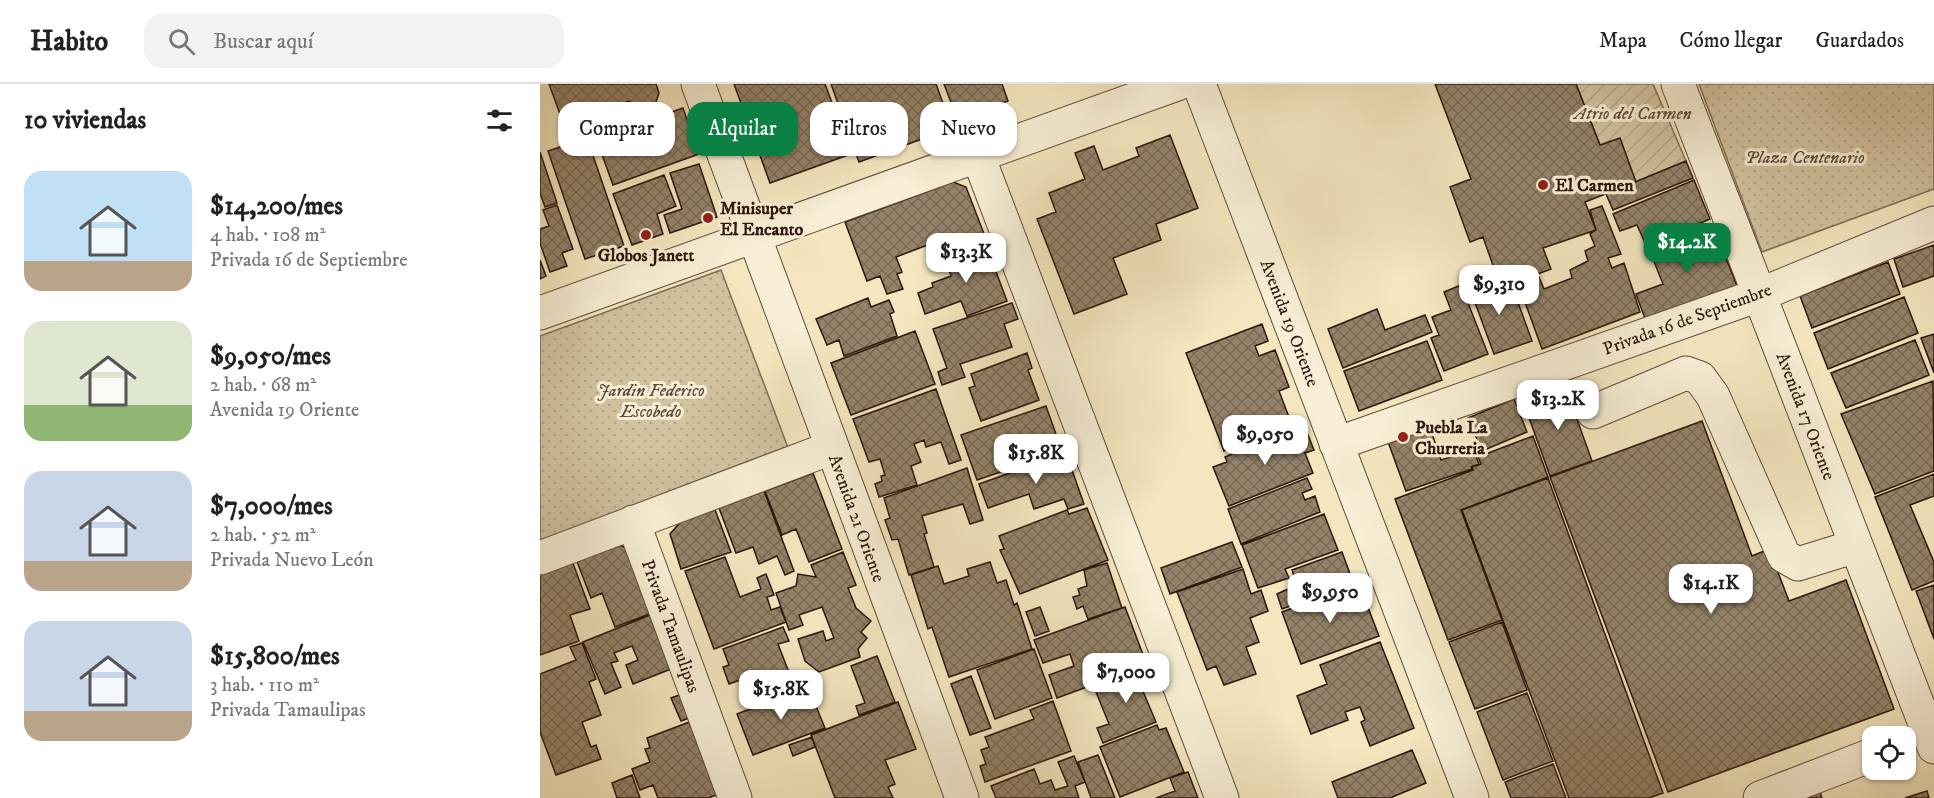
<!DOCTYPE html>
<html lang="es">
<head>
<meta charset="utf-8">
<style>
	body { margin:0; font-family:"IM FELL DW Pica",serif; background:#f2f2f2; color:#222; height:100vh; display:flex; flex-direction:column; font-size:22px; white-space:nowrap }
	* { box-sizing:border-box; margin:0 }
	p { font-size:20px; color:#767676 }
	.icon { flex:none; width:33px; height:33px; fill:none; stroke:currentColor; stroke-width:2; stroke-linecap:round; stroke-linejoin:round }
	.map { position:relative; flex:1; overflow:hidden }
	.panel { display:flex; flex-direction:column; background:#fff; width:540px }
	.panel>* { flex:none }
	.guide { position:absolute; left:18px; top:18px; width:570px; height:54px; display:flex; gap:12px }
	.tools { position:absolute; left:1322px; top:642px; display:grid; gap:12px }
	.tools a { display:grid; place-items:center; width:54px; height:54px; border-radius:12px; background:#fff; box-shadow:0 2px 4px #0004; font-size:30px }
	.price { position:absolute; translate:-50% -51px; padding:0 14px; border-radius:12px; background:#fff; color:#222; font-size:20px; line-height:39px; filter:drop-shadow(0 2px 3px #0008) }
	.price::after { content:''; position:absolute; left:50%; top:36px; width:18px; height:14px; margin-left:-9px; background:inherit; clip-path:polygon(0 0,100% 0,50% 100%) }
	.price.current { background:#0b8043; color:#fff }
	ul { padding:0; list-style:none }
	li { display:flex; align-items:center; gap:18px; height:150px; padding:0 24px }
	li span { display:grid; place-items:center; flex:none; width:168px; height:120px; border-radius:18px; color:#555 }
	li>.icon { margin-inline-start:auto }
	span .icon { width:72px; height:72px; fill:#fffc; stroke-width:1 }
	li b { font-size:26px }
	h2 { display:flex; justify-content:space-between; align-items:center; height:72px; padding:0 24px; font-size:26px }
	.tag { padding:0 21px; border-radius:18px; background:#fff; box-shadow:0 2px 4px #0004; font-size:21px; line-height:54px }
	.tag.current { background:#0b8043; color:#fff }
	header { display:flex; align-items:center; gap:36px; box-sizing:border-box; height:84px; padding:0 30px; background:#fff; border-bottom:2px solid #e0e0e0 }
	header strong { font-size:28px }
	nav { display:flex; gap:33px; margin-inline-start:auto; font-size:21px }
	.search { width:420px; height:54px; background:#f2f2f2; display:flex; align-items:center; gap:15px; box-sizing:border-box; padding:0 21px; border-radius:18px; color:#767676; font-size:22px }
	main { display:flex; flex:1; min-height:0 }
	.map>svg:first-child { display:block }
	.park { fill:url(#park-dots); stroke:#806c56; stroke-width:1.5 }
	.garden { fill:url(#garden-furrows); stroke:#806c56; stroke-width:1.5 }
	.building { fill:url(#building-cross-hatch); stroke:#2d160c; stroke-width:1.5 }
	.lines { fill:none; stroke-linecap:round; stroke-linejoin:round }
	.minor-casing { stroke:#5f4a39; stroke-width:35 }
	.minor { stroke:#f8efd6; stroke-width:33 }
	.poi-dot { fill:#8f2418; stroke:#f8efd6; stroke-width:2 }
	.labels { text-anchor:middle; stroke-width:6; stroke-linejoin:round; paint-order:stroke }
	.park-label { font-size:18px; font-style:italic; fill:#5f4a39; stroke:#f8efd6 }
	.poi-label { font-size:18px; font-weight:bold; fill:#2d160c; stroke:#f8efd6; text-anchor:start }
	.street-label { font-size:18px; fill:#2d160c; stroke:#f8efd6 }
</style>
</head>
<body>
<header>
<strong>Habito</strong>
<div class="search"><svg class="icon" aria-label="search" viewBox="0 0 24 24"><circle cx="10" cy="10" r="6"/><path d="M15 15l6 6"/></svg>Buscar aquí</div>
<nav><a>Mapa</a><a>Cómo llegar</a><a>Guardados</a></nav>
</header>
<main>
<section class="panel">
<h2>10 viviendas<svg class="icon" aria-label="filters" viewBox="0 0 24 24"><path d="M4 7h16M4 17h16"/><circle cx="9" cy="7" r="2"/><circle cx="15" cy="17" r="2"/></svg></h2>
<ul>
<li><span style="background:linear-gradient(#bfe0f5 75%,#b9a48a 0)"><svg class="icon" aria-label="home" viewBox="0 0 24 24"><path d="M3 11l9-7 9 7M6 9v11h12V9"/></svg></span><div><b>$14,200/mes</b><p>4 hab. · 108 m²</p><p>Privada 16 de Septiembre</p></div></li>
<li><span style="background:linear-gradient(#dfe7d0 70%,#8fb573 0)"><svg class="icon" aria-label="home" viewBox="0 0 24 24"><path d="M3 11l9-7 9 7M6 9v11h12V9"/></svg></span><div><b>$9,050/mes</b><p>2 hab. · 68 m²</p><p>Avenida 19 Oriente</p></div></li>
<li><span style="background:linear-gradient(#c9d6e8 75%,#b9a48a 0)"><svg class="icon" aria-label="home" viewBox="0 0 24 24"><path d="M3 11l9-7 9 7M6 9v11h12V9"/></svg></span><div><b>$7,000/mes</b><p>2 hab. · 52 m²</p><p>Privada Nuevo León</p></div></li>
<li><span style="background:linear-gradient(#c9d6e8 75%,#b9a48a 0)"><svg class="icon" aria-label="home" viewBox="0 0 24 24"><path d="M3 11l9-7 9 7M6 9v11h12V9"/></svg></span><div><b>$15,800/mes</b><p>3 hab. · 110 m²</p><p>Privada Tamaulipas</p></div></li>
</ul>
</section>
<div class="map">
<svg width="1394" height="714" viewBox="0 0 1394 714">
	<defs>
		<pattern id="park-dots" width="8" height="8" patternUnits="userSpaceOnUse" patternTransform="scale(1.5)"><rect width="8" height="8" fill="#d2c3a1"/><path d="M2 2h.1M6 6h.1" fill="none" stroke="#b5a789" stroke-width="1.8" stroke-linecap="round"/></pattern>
		<pattern id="garden-furrows" width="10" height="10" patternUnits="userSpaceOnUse" patternTransform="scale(1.5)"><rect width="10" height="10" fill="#d2c3a1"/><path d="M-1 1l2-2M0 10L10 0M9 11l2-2" fill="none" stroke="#b5a789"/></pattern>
		<pattern id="building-cross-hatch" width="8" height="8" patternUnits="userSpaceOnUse" patternTransform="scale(1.5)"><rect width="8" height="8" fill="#94836a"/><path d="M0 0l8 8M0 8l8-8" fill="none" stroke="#796a56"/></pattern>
	</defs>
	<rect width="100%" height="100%" fill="#f4e7c0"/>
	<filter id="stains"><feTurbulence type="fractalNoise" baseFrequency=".00333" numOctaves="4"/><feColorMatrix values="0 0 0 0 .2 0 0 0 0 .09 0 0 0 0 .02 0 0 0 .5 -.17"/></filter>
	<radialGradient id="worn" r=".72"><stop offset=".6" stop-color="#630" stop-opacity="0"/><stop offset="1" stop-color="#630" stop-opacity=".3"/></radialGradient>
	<!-- park -->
	<path class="park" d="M1159,0h235v105l-172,63z
		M181,186l69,183 -250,92v-209z"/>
	<!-- garden -->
	<path class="garden" d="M1036,0h77l33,77 -50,21 -36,-37z"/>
	<!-- building -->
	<path class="building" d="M9,0h107l3,9 -4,12 -6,4 -8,1 -12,-9 -65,24z
		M194,0h91l26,70 -81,29z
		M291,0h105l16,44 -93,34z
		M404,0h58l6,17 -51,17z
		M895,0h141l24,61 20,-7 16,44 -51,20 11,28 -53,18 8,21 -50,19 -18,-51 -13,5 -20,-55 21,-8z
		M143,24l16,46 -86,31 -17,-47z
		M630,51l28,73 -42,16 5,16 -48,18 14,36 -53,20 -37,-95 19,-7 -7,-19 36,-14 -10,-26 19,-7 9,24 36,-14 -3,-8z
		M47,54l37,108 -39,13 -37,-108z
		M0,68l17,51 -12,4 -5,-14z
		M1146,77l7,17 -80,32 -7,-16z
		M159,80l18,53 -47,16 -6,-18 18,-6 -12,-36z
		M124,91l12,31 -19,8 6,20 -31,11 -19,-51z
		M1154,96l16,39 -64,26 -9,-20 -17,6 -7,-17z
		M413,98l13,5 20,52 -35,12 -5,-13 -50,19 6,15 -5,2 6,15 -16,5 -7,-18 -13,5 -22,-59z
		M17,121l16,44 -11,4 5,13 -17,6 -10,-29v-14l9,-3 -6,-16z
		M1062,122l19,48 -13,4 4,10 12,-5 16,49 -98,37 -24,-66 20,-8 6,14 28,-11 -2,-8 18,-9 -3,-10 10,-5 -5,-12 6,-4 -6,-20z
		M1172,140l26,64 -91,36 -11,-30 27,-10 -14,-35z
		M446,161l21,56 -40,15 -6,-15 -36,13 -7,-21 15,-6 -1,-4 19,-7 -6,-17z
		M1394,161v31l-31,11 -9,-28z
		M0,176l6,16 -6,3z
		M1348,178l12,32 -88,34 -12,-32z
		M949,189l10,26 16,-5 17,47 -38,13 -27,-73z
		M921,201l27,69 -44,17 -13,-33 8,-3 -7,-18 19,-7 -7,-18z
		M1364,213l14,36 -90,36 -14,-36z
		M328,214l3,9 18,-7 5,12 -4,2 7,22 -53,20 -5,-16 -12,5 -11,-26z
		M472,219l6,16 -14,5 8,23 -52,17 5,13 -23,8 -4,-13 9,-4 -14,-39z
		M837,225l8,21 40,-15 7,17 -89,36 -15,-39z
		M722,240l6,17 -13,5 4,10 16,-6 14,37 -10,4 13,34 -68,26 -38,-98z
		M375,247l20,53 -84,31 -20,-52z
		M1394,250v39l-13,-35z
		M1375,256l14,35 -83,33 -15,-35z
		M887,257l15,39 -83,31 -15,-40z
		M487,269l5,15 -4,2 11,30 -58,21 -12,-33 6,-2 -4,-12z
		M1393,297l1,90 -59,23 -34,-80z
		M1025,302l27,75 -42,15 -27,-75z
		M396,305l25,71 -12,4 -8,-22 -15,5 -2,-7 -10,4 7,18 -10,4 6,19 -38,12 -4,-13 7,-3 -1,-5 4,-1 -5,-16 -11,3 -16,-43z
		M974,315l13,33 -45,19 -14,-33z
		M506,322l16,45 -85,29 -16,-45z
		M1162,337l50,135 17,-7 20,52 57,-21 48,129 -226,83 -118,-315z
		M764,341l10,25 -9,3 8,20 -84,33 -16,-39 14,-5 -2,-5z
		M889,341l12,35 32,-10 6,14 -8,3 1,2 -66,22 -19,-52z
		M993,352l15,41 -87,33 41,110 -54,20 -53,-141 78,-29 -1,-3 9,-3 -3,-7z
		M526,369l18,51 -16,5 -4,-10 -30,10 -5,-15 -41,14 -9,-24z
		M427,384l16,52 -13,4 -7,-20 -41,12 5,17 -3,1 10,33 -25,8 -11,-36 -6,1 -7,-20 5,-2 -6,-20z
		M273,389l29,76 -33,13 -13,-33 -14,6 -17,-44z
		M1394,390v22l-24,9 24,57v19l-22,9 -37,-93z
		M767,394l5,11 -10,4 3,7 10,-4 5,16 -79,32 -13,-35z
		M1008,394l115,315 -14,5h-80l-107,-288z
		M224,407l30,80 -9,4 -8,-19 -18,8 -6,-17 -17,6 -17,-45z
		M174,423l17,45 -50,17 -11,-35 15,-17z
		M547,424l21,52 -88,34 -20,-44 4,-1 -5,-13 68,-26 2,4z
		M784,430l14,36 -53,19 4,9 -31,10 -16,-43z
		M692,458l10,25 -72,27 -9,-26z
		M77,460l14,6 24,62 -40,15 -13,-34 -11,5 -15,-39z
		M303,468l13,33 -8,3 8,20 15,13 -10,11 6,6 -9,11 2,8 -41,15 -14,-11 -7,-22 25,-8 3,10 8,-3 -12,-31 -23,8 4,10 -14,5 -13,-37 20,-7 2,-12 18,3 -5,-12z
		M802,468l11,30 -71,27 -5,-15 20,-9 -5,-15z
		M185,473l15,40 21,-8 -4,-11 9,-4 8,21 -7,2 4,13 9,-3 6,15 -72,27 -29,-78z
		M31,474l19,51 -20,6 9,26 -39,14v-86z
		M450,478l7,21 9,-3 8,25 3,-2 15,46 -83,28 -17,-50 -4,2 -17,-54 27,-9 6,18 25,-8 -2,-7z
		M567,479l15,45 -34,11 -5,-13 -6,3 -4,-12 7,-2 -2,-6 9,-3 -3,-16z
		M703,485l8,25 10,-4 7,21 -18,7 9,24 -13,5 10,27 -32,11 -8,-19 -9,4 -30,-78z
		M819,500l20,52 -78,28 -19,-52z
		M1394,501v54l-18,-48z
		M500,523l9,24 -14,5 -9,-24z
		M585,523l22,58 -90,33 -8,-23 25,-9 -4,-12 -27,9 -9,-23z
		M115,529l21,54 -43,17 -7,-19 12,-5 -6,-14 -18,7 4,8 -7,2 10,24 -16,7 -22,-52z
		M962,538l25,68 -52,19 -26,-67z
		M243,543l6,14 -11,3 12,31 12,-4 5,15 -18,7 -7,-18 -39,14 -3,-9 -11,4 -6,-17 6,-2 -6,-16z
		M840,558l34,86 -44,18 -9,-24 4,-2 -5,-13 -15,5 3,8 -37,14 -14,-38 30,-12 -7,-19z
		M42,559l14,36 -7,3 12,33 -19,7 9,25 5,-2 5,14 -45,16 -16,-43v-58l36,-14 -6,-13z
		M494,565l18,49 -57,21 -18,-49z
		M337,572l18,46 -36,13 -3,-9 9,-3 -14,-37z
		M610,581l7,18 -15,6 14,33 -53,21 -6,-15 12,-4 -15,-37z
		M431,592l20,52 -21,7 -19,-51z
		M268,603l17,41 -72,27 -16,-41z
		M987,609l26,68 -50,19 -26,-68z
		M142,610l10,23 -11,4 -10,-23z
		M513,617l18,50 -86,31 -5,-16 6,-2 -5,-14 8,-3 -4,-10 49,-18 -4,-9z
		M358,618l18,47 -31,11 10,24 -7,3 5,11h-58l-24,-63z
		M160,634l27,73 -19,7h-50l-5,-13 -13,5 -8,-21 18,-7 -5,-13 5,-1 -3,-10z
		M617,641l2,5 7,-2 18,44 -64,25 -20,-50z
		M272,653l3,10 -22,9 -4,-11z
		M872,666l14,33 -36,15h-52l-6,-16z
		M558,671l17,43h-24l-13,-36z
		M534,672l11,26 -10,4 4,12h-83l-5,-12 43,-17 6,15 11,-4 4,10 13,-4 -10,-24z
		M1013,680l13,34h-55l-6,-16z
		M648,688l10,26h-42l19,-7 -5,-13z
		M92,691l8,23h-23l-5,-15z
		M1278,702l4,12h-37z
		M1387,707l2,7h-24z"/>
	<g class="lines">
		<defs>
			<path id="minor" d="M158,0l264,714
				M659,0l273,714
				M1138,0l256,663
				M438,72l244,642
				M0,229l637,-229
				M1053,328l93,-39 14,5 13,18 71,160 14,8 58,-18
				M796,360l423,-149 175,-72
				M93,438l102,276
				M0,474l291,-110
				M1220,714l112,-43"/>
		</defs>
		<!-- minor casing -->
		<use href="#minor" class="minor-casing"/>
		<!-- minor -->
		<use href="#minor" class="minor"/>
	</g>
	<!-- markers -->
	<g class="poi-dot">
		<circle cx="1003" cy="101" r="6"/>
		<circle cx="168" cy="134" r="6"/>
		<circle cx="106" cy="151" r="6"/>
		<circle cx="863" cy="353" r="6"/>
	</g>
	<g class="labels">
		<!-- park labels -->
		<g class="park-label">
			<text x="1093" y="35">Atrio del Carmen</text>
			<text x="1265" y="79">Plaza Centenario</text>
			<text x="111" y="312">Jardin Federico<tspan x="111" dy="21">Escobedo</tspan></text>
		</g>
		<!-- poi labels -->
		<g class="poi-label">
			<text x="1015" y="107">El Carmen</text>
			<text x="180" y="130">Minisuper<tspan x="180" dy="21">El Encanto</tspan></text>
			<text x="106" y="177" text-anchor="middle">Globos Janett</text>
			<text x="875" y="349">Puebla La<tspan x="875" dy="21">Churreria</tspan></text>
		</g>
		<!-- street labels -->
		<g class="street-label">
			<text transform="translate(1147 235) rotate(-20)" y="6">Privada 16 de Septiembre</text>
			<text transform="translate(750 239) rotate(69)" y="6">Avenida 19 Oriente</text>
			<text transform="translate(1266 332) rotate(69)" y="6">Avenida 17 Oriente</text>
			<text transform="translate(317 434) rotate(70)" y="6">Avenida 21 Oriente</text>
			<text transform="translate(131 542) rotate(70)" y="6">Privada Tamaulipas</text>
		</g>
	</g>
	<rect width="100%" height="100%" filter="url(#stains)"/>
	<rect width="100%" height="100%" fill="url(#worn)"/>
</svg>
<div class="tools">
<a><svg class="icon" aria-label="locate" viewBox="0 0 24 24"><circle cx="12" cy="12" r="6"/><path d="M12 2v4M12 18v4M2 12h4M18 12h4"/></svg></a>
</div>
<b class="price current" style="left:1147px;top:190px">$14.2K</b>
<b class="price" style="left:426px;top:200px">$13.3K</b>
<b class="price" style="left:959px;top:232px">$9,310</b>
<b class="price" style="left:1018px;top:347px">$13.2K</b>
<b class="price" style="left:725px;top:382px">$9,050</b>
<b class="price" style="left:496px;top:401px">$15.8K</b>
<b class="price" style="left:1171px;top:531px">$14.1K</b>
<b class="price" style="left:790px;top:540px">$9,950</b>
<b class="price" style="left:586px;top:620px">$7,000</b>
<b class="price" style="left:241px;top:637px">$15.8K</b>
<div class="guide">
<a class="tag">Comprar</a>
<a class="tag current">Alquilar</a>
<a class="tag">Filtros</a>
<a class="tag">Nuevo</a>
</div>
</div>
</main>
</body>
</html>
